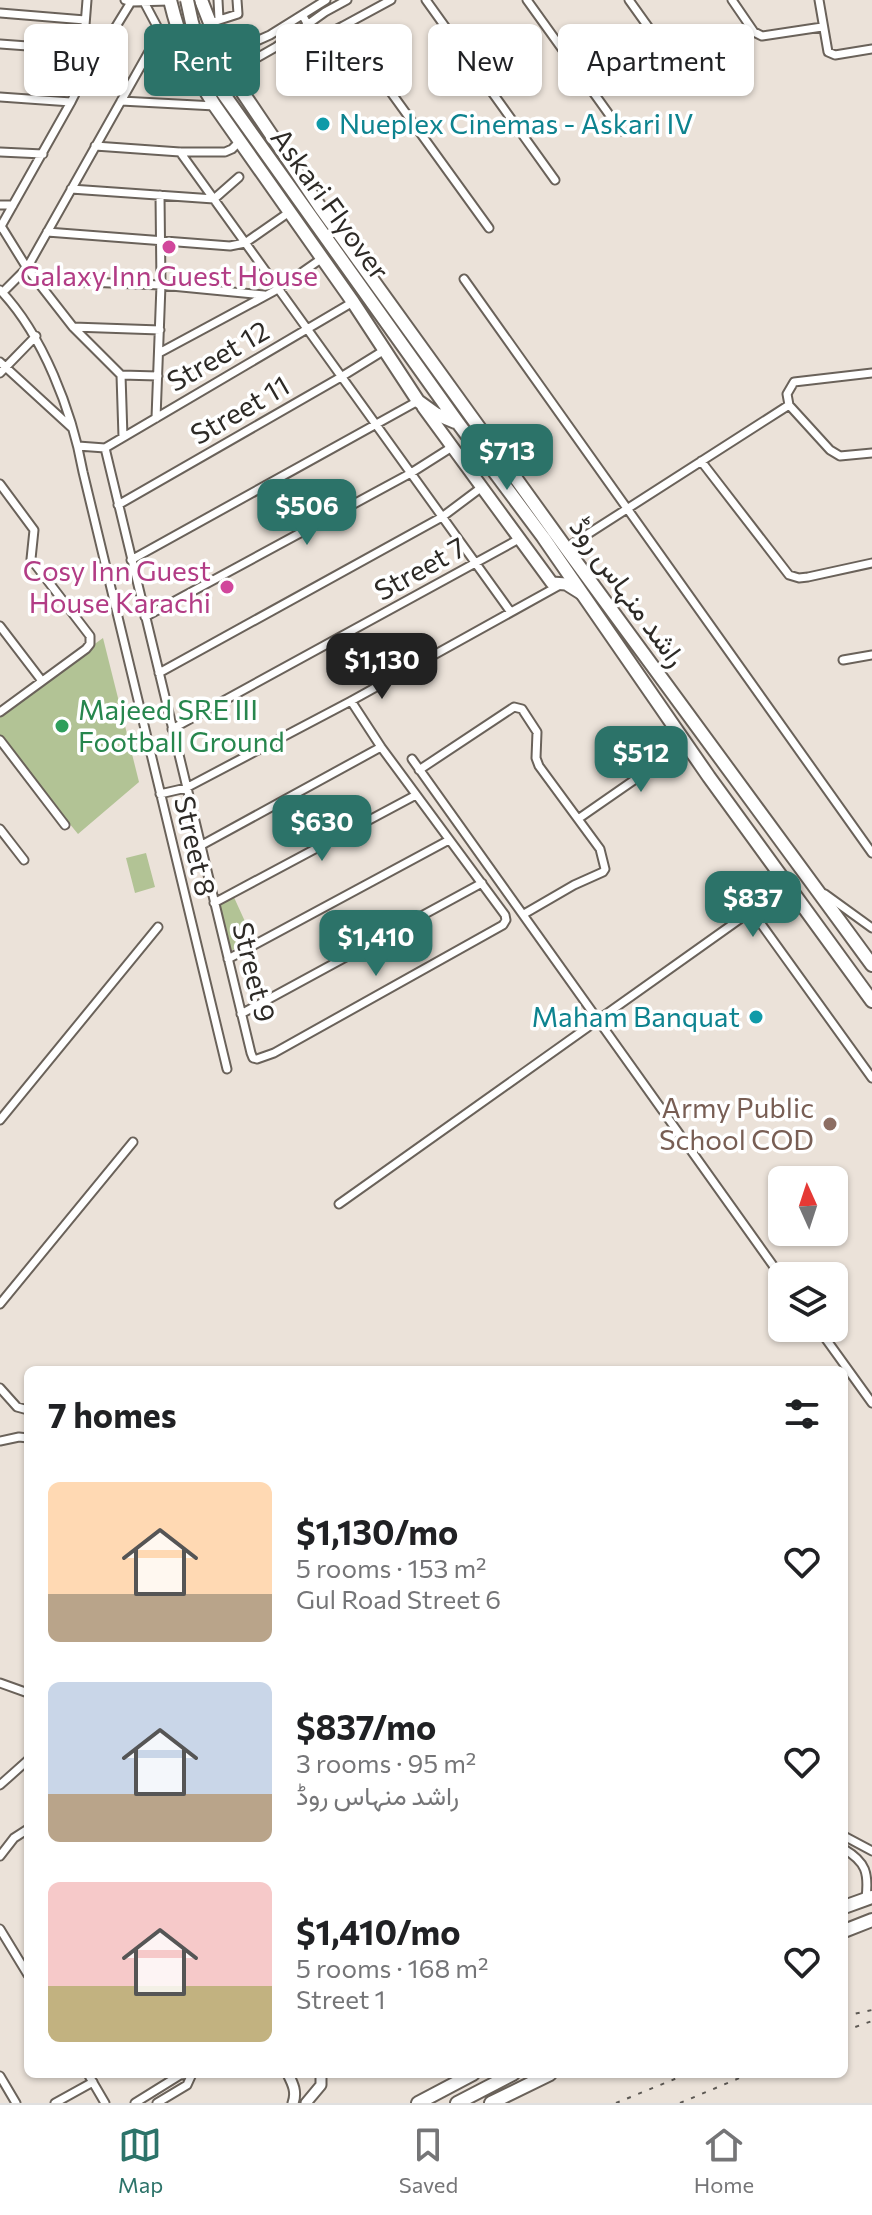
<!DOCTYPE html>
<html lang="en">
<head>
<meta charset="utf-8">
<style>
	body { margin:0; font-family:Commissioner,Vazirmatn,sans-serif; background:#f2f2f2; color:#202124; height:100vh; display:flex; flex-direction:column; font-size:30px; white-space:nowrap }
	* { box-sizing:border-box; margin:0 }
	p { font-size:26px; color:#757577 }
	.icon { flex:none; width:44px; height:44px; fill:none; stroke:currentColor; stroke-width:2; stroke-linecap:round; stroke-linejoin:round }
	.map { position:relative; flex:1; overflow:hidden }
	.drawer { position:absolute; left:24px; top:1366px; width:824px; height:712px; display:flex; flex-direction:column; background:#fff; border-radius:12px; box-shadow:0 2px 6px #0004 }
	.drawer>* { flex:none }
	.guide { position:absolute; left:24px; top:24px; width:824px; height:72px; display:flex; gap:16px }
	.needle { width:52px; rotate:357deg }
	.controls { position:absolute; left:768px; top:1166px; display:grid; gap:16px }
	.controls a { display:grid; place-items:center; width:80px; height:80px; border-radius:12px; background:#fff; box-shadow:0 2px 6px #0004; font-size:40px }
	.price { position:absolute; translate:-50% -68px; padding:0 18px; border-radius:16px; background:#2c7369; color:#fff; font-size:26px; line-height:52px; filter:drop-shadow(0 2px 4px #0008) }
	.price::after { content:''; position:absolute; left:50%; top:48px; width:24px; height:18px; margin-left:-12px; background:inherit; clip-path:polygon(0 0,100% 0,50% 100%) }
	.price.active { background:#222; color:#fff }
	ul { padding:0; list-style:none }
	li { display:flex; align-items:center; gap:24px; height:200px; padding:0 24px }
	li span { display:grid; place-items:center; flex:none; width:224px; height:160px; border-radius:12px; color:#555 }
	li>.icon { margin-inline-start:auto }
	span .icon { width:96px; height:96px; fill:#fffc; stroke-width:1 }
	li b { font-size:34px }
	h2 { display:flex; justify-content:space-between; align-items:center; height:96px; padding:0 24px; font-size:34px }
	.tag { padding:0 28px; border-radius:12px; background:#fff; box-shadow:0 2px 6px #0004; font-size:28px; line-height:72px }
	.tag.active { background:#2c7369; color:#fff }
	.tabs { display:flex; justify-content:space-around; align-items:center; height:112px; border-top:2px solid #e0e0e0; background:#fff; font-size:22px; color:#757577 }
	.tabs a { display:grid; justify-items:center; gap:4px }
	.tabs .active { color:#2c7369 }
	.map>svg:first-child { display:block }
	.green { fill:#b2c395 }
	.lines { fill:none; stroke-linecap:round; stroke-linejoin:round }
	.minor-casing { stroke:#6a625a; stroke-width:11 }
	.tertiary-casing { stroke:#6a625a; stroke-width:13 }
	.secondary-casing { stroke:#6a625a; stroke-width:15 }
	.primary-casing { stroke:#6a625a; stroke-width:16 }
	.trunk-casing { stroke:#6a625a; stroke-width:16 }
	.minor { stroke:#fff; stroke-width:7 }
	.tertiary { stroke:#fff; stroke-width:9 }
	.secondary { stroke:#fff; stroke-width:11 }
	.primary { stroke:#fff; stroke-width:12 }
	.trunk { stroke:#fff; stroke-width:12 }
	.rail { stroke:#5c5853; stroke-width:2; stroke-dasharray:4 8; stroke-linecap:butt }
	.primary-bridge-casing { stroke:#6a625a; stroke-width:16; stroke-linecap:butt }
	.primary-bridge { stroke:#fff; stroke-width:12 }
	.culture-dot { fill:#0f9aa8; stroke:#fff; stroke-width:3 }
	.hotel-dot { fill:#d1479c; stroke:#fff; stroke-width:3 }
	.leisure-dot { fill:#2e9e5b; stroke:#fff; stroke-width:3 }
	.education-dot { fill:#8d6e63; stroke:#fff; stroke-width:3 }
	.labels { text-anchor:middle; stroke-width:7; stroke-linejoin:round; paint-order:stroke }
	.culture-label { font-size:28px; fill:#0d838f; stroke:#fff; text-anchor:start }
	.street-label { font-size:28px; fill:#2d2a26; stroke:#fff }
	.hotel-label { font-size:28px; fill:#b23c85; stroke:#fff }
	.leisure-label { font-size:28px; fill:#27864d; stroke:#fff; text-anchor:start }
	.education-label { font-size:28px; fill:#785e54; stroke:#fff; text-anchor:end }
</style>
</head>
<body>
<div class="map">
<svg width="872" height="2103" viewBox="0 0 872 2103">
	<rect width="100%" height="100%" fill="#ebe2d9"/>
	<!-- green -->
	<path class="green" d="M103,638l36,144 -61,52 -78,-95v-27z
		M146,853l9,34 -20,6 -9,-35z
		M232,893l21,46 -26,14 -13,-50z"/>
	<g class="lines">
		<defs>
			<path id="minor" d="M125,0l6,2 39,-1
				M218,0l1,19
				M426,0l129,180
				M527,0l94,131
				M629,0l60,84
				M732,0l22,32 8,4 60,-9
				M819,0l9,52 7,3 37,-6
				M0,13l85,7
				M303,16c13,25 17,22 40,10l146,202
				M210,23l28,-9 -1,-14
				M343,26l48,-26
				M0,44l83,6
				M223,56l47,-21 56,-35
				M88,72l38,20
				M232,72l44,-25 49,-35 22,-12
				M81,76l6,-76
				M0,97l71,5
				M121,101l94,5
				M95,146l85,6h45l7,-3 8,-8
				M0,152l43,2
				M180,152l330,459
				M71,189l143,10 25,-22
				M0,205h13
				M1,226l26,42 46,59 48,48 37,1
				M0,228l71,-126 7,-14 3,-12 7,-4 43,-70
				M47,232l183,14 15,-3 43,-30
				M464,279l408,574
				M36,280l125,5 103,10
				M0,290c43,45 72,121 83,182l144,597
				M3,292l24,-24 133,-236 -17,-32
				M73,327l87,3
				M159,353l119,-64 43,-30
				M0,362l72,66
				M0,373l36,-37
				M872,373l-78,9 -7,12 2,11 41,45 10,6 32,-3
				M121,375l2,62
				M156,418l5,-133 -1,-90
				M78,446l27,2
				M105,448l146,605 2,5 4,1 17,-6 229,-128 3,-5 -1,-5 -124,-168 -30,-46
				M105,448l248,-146
				M701,461l88,114 10,3 9,-1 64,-14
				M0,484l34,46 -3,29 59,77v8l-4,5 -86,63
				M118,505l223,-128 42,-26
				M566,548l223,-143
				M131,560l287,-159
				M145,617l266,-144 41,-26
				M0,626l42,55
				M843,660l29,-5
				M159,673l283,-156 40,-30
				M172,729l347,-190
				M0,740l65,85
				M412,759l370,519
				M419,770l95,-63 8,2 15,23 -1,26 3,8 61,83 5,20 -2,3 -29,13 -50,29
				M160,794l26,-6 165,-87 209,-116
				M578,819l108,-75
				M0,829l24,31
				M200,846l181,-99
				M825,894l47,34
				M214,903l202,-108
				M228,959l221,-119
				M241,1014l241,-131
				M0,1120l158,-193
				M339,1204l408,-290 12,7 113,157
				M0,1304l133,-162
				M818,1328l54,75
				M0,1388l17,19 11,3
				M0,1441l19,-4 9,1
				M0,1683l28,10
				M0,1785l28,-25
				M844,1836l28,15
				M844,1849c22,13 25,24 22,49
				M0,1856l14,-18 14,-9
				M0,1929l28,46
				M88,2074l17,29
				M0,2076l16,27
				M55,2103l38,-21
				M135,2103l45,-28 11,-1
				M157,2103l30,-18 5,-11"/>
			<path id="tertiary" d="M288,2074c5,10 9,18 5,29
				M306,2103l15,-18v-11"/>
			<path id="secondary" d="M423,407l129,176 14,1 16,10"/>
			<path id="primary" d="M170,0c10,41 22,70 45,106l138,196 65,99 18,13 19,8
				M201,0l22,56 20,37 77,114 246,341 306,417
				M215,82l243,341 85,114 166,240 163,224"/>
			<path id="trunk" d="M844,1907l28,-10
				M844,1931l28,-11
				M418,2103l55,-29
				M457,2103l56,-29
				M491,2103l59,-29"/>
		</defs>
		<!-- minor casing -->
		<use href="#minor" class="minor-casing"/>
		<!-- tertiary casing -->
		<use href="#tertiary" class="tertiary-casing"/>
		<!-- secondary casing -->
		<use href="#secondary" class="secondary-casing"/>
		<!-- primary casing -->
		<use href="#primary" class="primary-casing"/>
		<!-- trunk casing -->
		<use href="#trunk" class="trunk-casing"/>
		<!-- minor -->
		<use href="#minor" class="minor"/>
		<!-- tertiary -->
		<use href="#tertiary" class="tertiary"/>
		<!-- secondary -->
		<use href="#secondary" class="secondary"/>
		<!-- primary -->
		<use href="#primary" class="primary"/>
		<!-- trunk -->
		<use href="#trunk" class="trunk"/>
		<!-- rail -->
		<path class="rail" d="M844,2016l28,-6
			M844,2031l28,-10
			M616,2103l71,-29
			M680,2103l69,-29"/>
		<defs>
			<path id="primary-bridge" d="M187,0c5,28 15,57 28,82"/>
		</defs>
		<!-- primary-bridge casing -->
		<use href="#primary-bridge" class="primary-bridge-casing"/>
		<!-- primary-bridge -->
		<use href="#primary-bridge" class="primary-bridge"/>
	</g>
	<!-- markers -->
	<g class="culture-dot">
		<circle cx="323" cy="124" r="8"/>
		<circle cx="756" cy="1017" r="8"/>
	</g>
	<g class="hotel-dot">
		<circle cx="169" cy="247" r="8"/>
		<circle cx="227" cy="587" r="8"/>
	</g>
	<circle class="leisure-dot" cx="62" cy="726" r="8"/>
	<circle class="education-dot" cx="830" cy="1124" r="8"/>
	<g class="labels">
		<!-- culture labels -->
		<g class="culture-label">
			<text x="339" y="134">Nueplex Cinemas - Askari IV</text>
			<text x="740" y="1027" text-anchor="end">Maham Banquat</text>
		</g>
		<!-- street labels -->
		<g class="street-label">
			<text transform="translate(330 204) rotate(54)" y="10">Askari Flyover</text>
			<text transform="translate(218 356) rotate(-30)" y="10">Street 12</text>
			<text transform="translate(240 410) rotate(-30)" y="10">Street 11</text>
			<text transform="translate(420 569) rotate(-29)" y="10">Street 7</text>
			<text transform="translate(628 592) rotate(54)" y="10">راشد منہاس روڈ</text>
			<text transform="translate(195 846) rotate(77)" y="10">Street 8</text>
			<text transform="translate(254 972) rotate(76)" y="10">Street 9</text>
		</g>
		<!-- hotel labels -->
		<g class="hotel-label">
			<text x="169" y="286">Galaxy Inn Guest House</text>
			<text x="211" y="581" text-anchor="end">Cosy Inn Guest<tspan x="211" dy="32">House Karachi</tspan></text>
		</g>
		<!-- leisure labels -->
		<g class="leisure-label">
			<text x="78" y="720">Majeed SRE III<tspan x="78" dy="32">Football Ground</tspan></text>
		</g>
		<!-- education labels -->
		<g class="education-label">
			<text x="814" y="1118">Army Public<tspan x="814" dy="32">School COD</tspan></text>
		</g>
	</g>
</svg>
<div class="controls">
<a><svg class="needle" viewBox="-14 -14 28 28"><path d="M0-13l5 13h-10z" fill="#e53935"/><path d="M0 13l5-13h-10z" fill="#757577"/></svg></a>
<a><svg class="icon" aria-label="layers" viewBox="0 0 24 24"><path d="M12 4l9 5-9 5-9-5zM3 14l9 5 9-5"/></svg></a>
</div>
<b class="price" style="left:507px;top:492px">$713</b>
<b class="price" style="left:307px;top:547px">$506</b>
<b class="price active" style="left:382px;top:701px">$1,130</b>
<b class="price" style="left:641px;top:794px">$512</b>
<b class="price" style="left:322px;top:863px">$630</b>
<b class="price" style="left:753px;top:939px">$837</b>
<b class="price" style="left:376px;top:978px">$1,410</b>
<div class="guide">
<a class="tag">Buy</a>
<a class="tag active">Rent</a>
<a class="tag">Filters</a>
<a class="tag">New</a>
<a class="tag">Apartment</a>
</div>
<section class="drawer">
<h2>7 homes<svg class="icon" aria-label="filters" viewBox="0 0 24 24"><path d="M4 7h16M4 17h16"/><circle cx="9" cy="7" r="2"/><circle cx="15" cy="17" r="2"/></svg></h2>
<ul>
<li><span style="background:linear-gradient(#ffd9b3 70%,#b9a48a 0)"><svg class="icon" aria-label="home" viewBox="0 0 24 24"><path d="M3 11l9-7 9 7M6 9v11h12V9"/></svg></span><div><b>$1,130/mo</b><p>5 rooms · 153 m²</p><p>Gul Road Street 6</p></div><svg class="icon" aria-label="heart" viewBox="0 0 24 24"><path d="M12 20l-8-8c-3-5 5-10 8-4 3-6 11-1 8 4z"/></svg></li>
<li><span style="background:linear-gradient(#c9d6e8 70%,#b9a48a 0)"><svg class="icon" aria-label="home" viewBox="0 0 24 24"><path d="M3 11l9-7 9 7M6 9v11h12V9"/></svg></span><div><b>$837/mo</b><p>3 rooms · 95 m²</p><p>راشد منہاس روڈ</p></div><svg class="icon" aria-label="heart" viewBox="0 0 24 24"><path d="M12 20l-8-8c-3-5 5-10 8-4 3-6 11-1 8 4z"/></svg></li>
<li><span style="background:linear-gradient(#f6c9c9 65%,#c2b280 0)"><svg class="icon" aria-label="home" viewBox="0 0 24 24"><path d="M3 11l9-7 9 7M6 9v11h12V9"/></svg></span><div><b>$1,410/mo</b><p>5 rooms · 168 m²</p><p>Street 1</p></div><svg class="icon" aria-label="heart" viewBox="0 0 24 24"><path d="M12 20l-8-8c-3-5 5-10 8-4 3-6 11-1 8 4z"/></svg></li>
</ul>
</section>
</div>
<nav class="tabs">
<a class="active"><svg class="icon" aria-label="map" viewBox="0 0 24 24"><path d="M3 6l6-2 6 2 6-2v14l-6 2-6-2-6 2zM9 4v14M15 6v14"/></svg>Map</a>
<a><svg class="icon" aria-label="saved" viewBox="0 0 24 24"><path d="M7 4h10v16l-5-4-5 4z"/></svg>Saved</a>
<a><svg class="icon" aria-label="home" viewBox="0 0 24 24"><path d="M3 11l9-7 9 7M6 9v11h12V9"/></svg>Home</a>
</nav>
</body>
</html>
